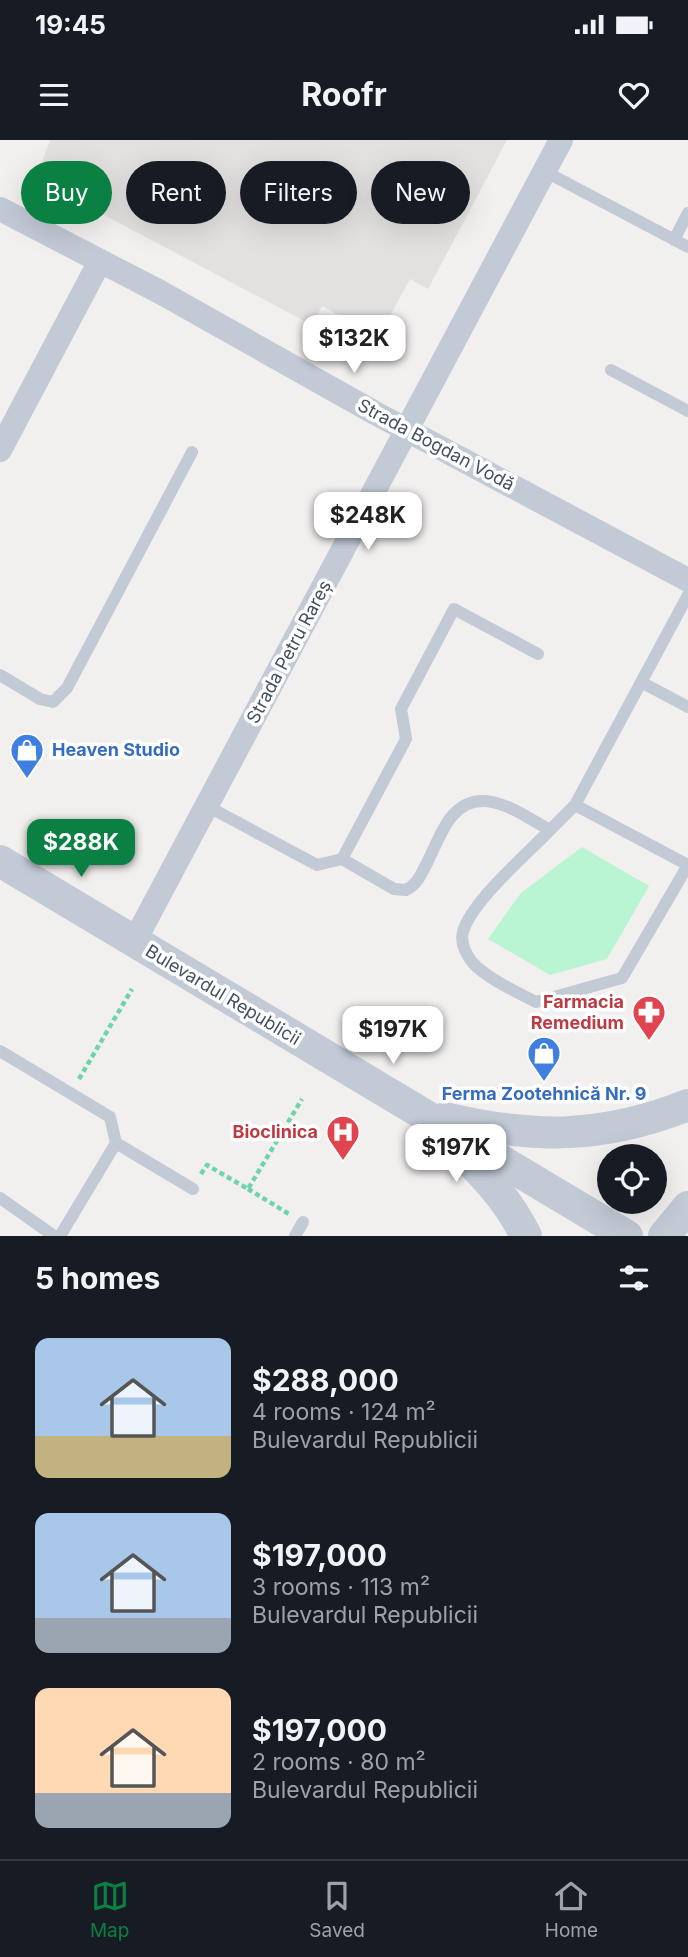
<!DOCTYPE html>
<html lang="en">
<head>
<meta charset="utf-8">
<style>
	body { margin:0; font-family:Inter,sans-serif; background:#242831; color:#f1f3f6; height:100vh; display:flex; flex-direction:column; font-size:26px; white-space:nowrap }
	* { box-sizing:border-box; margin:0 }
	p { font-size:23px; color:#9ea1a6 }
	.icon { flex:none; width:38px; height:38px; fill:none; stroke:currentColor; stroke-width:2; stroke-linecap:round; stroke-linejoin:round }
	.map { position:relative; height:1096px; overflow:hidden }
	.sheet { display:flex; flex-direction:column; background:#171b24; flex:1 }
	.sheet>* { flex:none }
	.banner { position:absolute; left:21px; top:21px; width:648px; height:63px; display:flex; gap:14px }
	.buttons { position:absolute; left:597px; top:1004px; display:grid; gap:14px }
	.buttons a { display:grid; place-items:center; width:70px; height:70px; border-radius:50%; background:#171b24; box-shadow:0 7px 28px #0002; font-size:35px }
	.price { position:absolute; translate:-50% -60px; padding:0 16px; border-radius:14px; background:#fff; color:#222; font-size:23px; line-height:46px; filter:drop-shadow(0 2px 4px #0008) }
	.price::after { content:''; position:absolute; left:50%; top:42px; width:21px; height:16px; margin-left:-10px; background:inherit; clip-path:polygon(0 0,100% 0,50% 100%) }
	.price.active { background:#0b8043; color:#fff }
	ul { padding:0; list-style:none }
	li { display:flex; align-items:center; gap:21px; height:175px; padding:0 35px }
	li span { display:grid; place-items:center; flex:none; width:196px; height:140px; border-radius:14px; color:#555 }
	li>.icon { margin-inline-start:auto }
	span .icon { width:84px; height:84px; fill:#fffc; stroke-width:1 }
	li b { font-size:30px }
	h2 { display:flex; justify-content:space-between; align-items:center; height:84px; padding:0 35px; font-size:30px }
	.pill { padding:0 24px; border-radius:32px; background:#171b24; box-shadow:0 7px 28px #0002; font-size:24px; line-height:63px }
	.pill.active { background:#0b8043; color:#fff }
	.status { display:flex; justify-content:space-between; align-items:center; height:49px; padding:0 35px; background:#171b24; direction:ltr }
	.status svg { height:19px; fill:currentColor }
	header { display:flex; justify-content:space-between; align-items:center; height:91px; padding:0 35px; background:#171b24; font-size:32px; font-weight:700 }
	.tab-bar { display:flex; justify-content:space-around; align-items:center; height:98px; border-top:2px solid #363941; background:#171b24; font-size:19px; color:#9ea1a6 }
	.tab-bar a { display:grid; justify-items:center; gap:4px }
	.tab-bar .active { color:#0b8043 }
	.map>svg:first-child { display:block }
	.education { fill:#e3e0e0 }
	.green { fill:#b9f4d3 }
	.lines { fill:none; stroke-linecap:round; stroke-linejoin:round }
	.path { stroke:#6dd5a8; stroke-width:4.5; stroke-dasharray:5 3.5; stroke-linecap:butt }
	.service { stroke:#c1cad5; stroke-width:12 }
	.minor { stroke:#c1cad5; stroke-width:24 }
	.tertiary { stroke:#c1cad5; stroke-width:32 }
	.labels { text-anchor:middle; stroke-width:7; stroke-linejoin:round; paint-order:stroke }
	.street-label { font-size:18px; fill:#45515e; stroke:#fff }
	.shop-label { font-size:18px; font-weight:bold; fill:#366cbe; stroke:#fff; text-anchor:start }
	.health-label { font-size:18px; font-weight:bold; fill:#be3a42; stroke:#fff; text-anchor:end }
</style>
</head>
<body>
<div class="status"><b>19:45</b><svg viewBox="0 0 49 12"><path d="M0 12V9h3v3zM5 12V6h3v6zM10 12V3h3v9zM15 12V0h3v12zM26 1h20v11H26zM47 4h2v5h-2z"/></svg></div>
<header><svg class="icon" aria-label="menu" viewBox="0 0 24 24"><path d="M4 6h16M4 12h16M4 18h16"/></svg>Roofr<svg class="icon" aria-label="heart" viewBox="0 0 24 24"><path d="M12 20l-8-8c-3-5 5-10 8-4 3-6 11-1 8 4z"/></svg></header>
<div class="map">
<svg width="688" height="1096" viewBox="0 0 688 1096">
	<rect width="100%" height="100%" fill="#f2efef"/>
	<!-- education -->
	<path class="education" d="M50,0h457l-79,149 -18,-10 -21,39 -28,9 -39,-21 -10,19 -276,-146z"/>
	<!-- green -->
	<path class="green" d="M582,707l67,39 -42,73 -57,16 -62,-36 33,-46z"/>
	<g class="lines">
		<!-- path -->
		<path class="path" d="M79,939l53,-90
			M201,1034l6,-9 41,24 54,-90
			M248,1049l41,25"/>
		<!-- service -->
		<path class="service" d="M544,31l144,76
			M674,100l14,-27
			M611,230l77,41
			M688,455l-113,210 113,60
			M0,535l40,24 13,3 14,-14 125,-236
			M641,542l47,25
			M207,666l110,59 25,-6 64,-120 -5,-30 53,-100 84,45
			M550,690c-23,24 -79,72 -87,102 -3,11 3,22 9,30 14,16 45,30 64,40l86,-24 66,-113
			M342,719l52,30 12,1c11,-5 15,-16 20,-25 8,-15 15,-36 26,-49 29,-34 68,-2 98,14l25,-25
			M0,911l110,66 6,26 -56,93
			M116,1003l77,46
			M0,1058l54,38
			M295,1096l8,-14"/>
		<!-- minor -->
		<path class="minor" d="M0,69l160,83 215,121 313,167
			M0,310l100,-189
			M134,802l427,-802"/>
		<!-- tertiary -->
		<path class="tertiary" d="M0,721l627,375
			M445,978c89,21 157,21 243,-13
			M454,1005c29,29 54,54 72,91
			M664,1096l24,-29"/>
	</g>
	<!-- icons -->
	<defs>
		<symbol id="shop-pin" viewBox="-11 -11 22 30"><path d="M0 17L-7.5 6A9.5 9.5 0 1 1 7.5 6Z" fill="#3f7fe0" stroke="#fff"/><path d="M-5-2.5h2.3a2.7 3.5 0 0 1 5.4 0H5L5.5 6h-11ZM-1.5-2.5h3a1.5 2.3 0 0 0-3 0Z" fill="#fff"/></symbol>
		<symbol id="pharmacy-pin" viewBox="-11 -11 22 30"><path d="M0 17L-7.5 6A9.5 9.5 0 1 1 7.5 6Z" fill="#e0444e" stroke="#fff"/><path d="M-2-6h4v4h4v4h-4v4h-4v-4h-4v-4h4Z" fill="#fff"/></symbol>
		<symbol id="hospital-pin" viewBox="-11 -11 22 30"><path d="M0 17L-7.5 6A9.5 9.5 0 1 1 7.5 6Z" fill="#e0444e" stroke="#fff"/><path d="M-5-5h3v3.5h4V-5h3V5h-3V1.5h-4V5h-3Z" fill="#fff"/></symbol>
	</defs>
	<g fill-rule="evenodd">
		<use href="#shop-pin" x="8" y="591" width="38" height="52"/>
		<use href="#pharmacy-pin" x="630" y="853" width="38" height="52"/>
		<use href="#shop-pin" x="525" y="894" width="38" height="52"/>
		<use href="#hospital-pin" x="324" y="973" width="38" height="52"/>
	</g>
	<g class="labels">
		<!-- street labels -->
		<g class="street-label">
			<text transform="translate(436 305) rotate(28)" y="6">Strada Bogdan Vodă</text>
			<text transform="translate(289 512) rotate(-62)" y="6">Strada Petru Rareș</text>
			<text transform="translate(223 855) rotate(31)" y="6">Bulevardul Republicii</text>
		</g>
		<!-- shop labels -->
		<g class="shop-label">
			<text x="52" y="616">Heaven Studio</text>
			<text x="544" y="960" text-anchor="middle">Ferma Zootehnică Nr. 9</text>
		</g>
		<!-- health labels -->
		<g class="health-label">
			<text x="624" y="868">Farmacia<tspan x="624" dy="21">Remedium</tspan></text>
			<text x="318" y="998">Bioclinica</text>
		</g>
	</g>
</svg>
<div class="buttons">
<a><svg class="icon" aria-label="locate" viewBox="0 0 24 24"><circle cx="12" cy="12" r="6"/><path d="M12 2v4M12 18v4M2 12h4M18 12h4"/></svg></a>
</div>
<b class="price" style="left:354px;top:235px">$132K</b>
<b class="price" style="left:368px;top:412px">$248K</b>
<b class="price active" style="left:81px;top:739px">$288K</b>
<b class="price" style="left:393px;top:926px">$197K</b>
<b class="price" style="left:456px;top:1044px">$197K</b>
<div class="banner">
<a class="pill active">Buy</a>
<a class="pill">Rent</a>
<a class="pill">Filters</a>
<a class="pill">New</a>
</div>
</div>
<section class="sheet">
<h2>5 homes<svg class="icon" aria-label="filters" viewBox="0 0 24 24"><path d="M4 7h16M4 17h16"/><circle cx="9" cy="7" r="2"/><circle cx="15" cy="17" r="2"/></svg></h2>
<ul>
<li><span style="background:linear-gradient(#a9c7e8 70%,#c2b280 0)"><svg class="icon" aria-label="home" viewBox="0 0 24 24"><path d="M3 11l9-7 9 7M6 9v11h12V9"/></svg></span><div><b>$288,000</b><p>4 rooms · 124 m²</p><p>Bulevardul Republicii</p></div></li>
<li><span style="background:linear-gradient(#a9c7e8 75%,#9aa5b1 0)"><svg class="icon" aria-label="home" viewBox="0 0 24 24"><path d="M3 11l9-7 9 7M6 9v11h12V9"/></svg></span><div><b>$197,000</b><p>3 rooms · 113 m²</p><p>Bulevardul Republicii</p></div></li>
<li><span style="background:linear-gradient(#ffd9b3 75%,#9aa5b1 0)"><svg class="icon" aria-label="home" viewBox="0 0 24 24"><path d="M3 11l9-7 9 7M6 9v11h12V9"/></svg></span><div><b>$197,000</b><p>2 rooms · 80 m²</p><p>Bulevardul Republicii</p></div></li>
</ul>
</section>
<nav class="tab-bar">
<a class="active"><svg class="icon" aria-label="map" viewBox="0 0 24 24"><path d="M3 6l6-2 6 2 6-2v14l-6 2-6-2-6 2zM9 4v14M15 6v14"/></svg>Map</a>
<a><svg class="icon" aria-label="saved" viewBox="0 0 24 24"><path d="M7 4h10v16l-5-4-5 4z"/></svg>Saved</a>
<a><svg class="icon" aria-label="home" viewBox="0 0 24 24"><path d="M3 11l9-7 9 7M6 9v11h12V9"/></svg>Home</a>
</nav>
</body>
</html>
